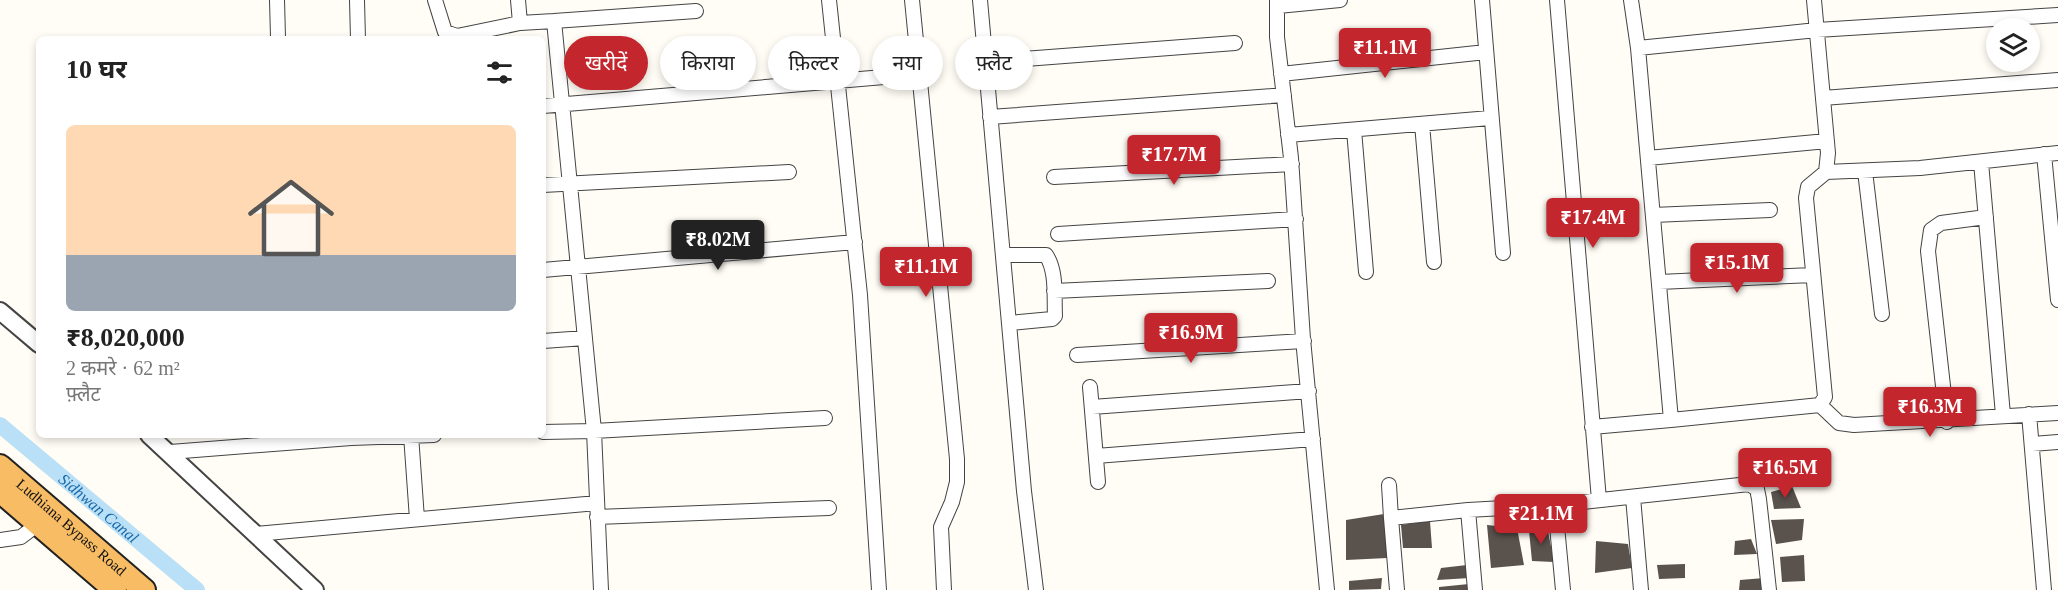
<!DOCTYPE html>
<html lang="hi">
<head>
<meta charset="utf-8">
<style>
	body { margin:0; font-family:"Times New Roman","Noto Sans Devanagari",serif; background:#f2f2f2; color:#222; height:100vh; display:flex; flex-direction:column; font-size:22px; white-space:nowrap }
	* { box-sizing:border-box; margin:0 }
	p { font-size:20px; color:#767676 }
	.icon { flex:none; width:33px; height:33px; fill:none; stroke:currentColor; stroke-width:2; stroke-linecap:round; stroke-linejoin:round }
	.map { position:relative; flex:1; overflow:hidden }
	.panel { position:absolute; left:36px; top:36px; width:510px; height:402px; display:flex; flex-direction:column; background:#fff; border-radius:9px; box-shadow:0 3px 9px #0003 }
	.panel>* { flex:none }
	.banner { position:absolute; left:564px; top:36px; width:570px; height:54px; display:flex; gap:12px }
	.controls { position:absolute; left:1986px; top:18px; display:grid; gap:12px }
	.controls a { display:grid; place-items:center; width:54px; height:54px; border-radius:50%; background:#fff; box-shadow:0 3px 9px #0003; font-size:30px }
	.price { position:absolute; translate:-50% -51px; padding:0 14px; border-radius:6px; background:#c4262e; color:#fff; font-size:20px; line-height:39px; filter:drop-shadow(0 2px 3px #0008) }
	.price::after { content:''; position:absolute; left:50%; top:36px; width:18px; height:14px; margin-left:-9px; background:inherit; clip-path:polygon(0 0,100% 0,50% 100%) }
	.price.active { background:#222; color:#fff }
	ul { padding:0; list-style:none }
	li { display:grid; align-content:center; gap:12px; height:318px; padding:0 30px }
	li span { display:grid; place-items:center; height:186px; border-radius:9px; color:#555 }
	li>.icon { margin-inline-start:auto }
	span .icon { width:108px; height:108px; fill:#fffc; stroke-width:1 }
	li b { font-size:26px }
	h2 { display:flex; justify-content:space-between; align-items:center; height:72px; padding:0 30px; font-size:26px }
	.chip { padding:0 21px; border-radius:27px; background:#fff; box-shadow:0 3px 9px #0003; font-size:21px; line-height:54px }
	.chip.active { background:#c4262e; color:#fff }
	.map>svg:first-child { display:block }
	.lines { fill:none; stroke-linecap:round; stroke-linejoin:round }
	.canal { stroke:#b9e0f7; stroke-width:16 }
	.building { fill:#5a524d }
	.minor-casing { stroke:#444; stroke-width:16 }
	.tertiary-casing { stroke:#444; stroke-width:20 }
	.trunk-casing { stroke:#222; stroke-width:26 }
	.minor { stroke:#fff; stroke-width:14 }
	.tertiary { stroke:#fff; stroke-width:16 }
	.trunk { stroke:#f7bc64; stroke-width:22 }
	.labels { text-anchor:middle; stroke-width:6; stroke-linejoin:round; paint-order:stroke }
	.street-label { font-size:15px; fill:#111; stroke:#fff }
	.water-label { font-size:16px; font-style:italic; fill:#1768a6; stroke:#fff }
</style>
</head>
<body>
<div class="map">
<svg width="2058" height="590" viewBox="0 0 2058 590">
	<rect width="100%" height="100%" fill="#fffdf5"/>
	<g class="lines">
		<!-- canal -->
		<path class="canal" id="s1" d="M0,425l197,165"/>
	</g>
	<!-- building -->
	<path class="building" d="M1792,486l9,22 -27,1 -3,-17z
		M1384,514l3,44 -41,2v-40z
		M1804,519l-2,21 -26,4 -5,-24z
		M1430,521l2,27h-29l-2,-23z
		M1487,525l30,3 7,37 -33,3z
		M1547,526l7,36 -22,-1 -3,-30z
		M1751,539l6,15 -23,1 1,-14z
		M1596,541l32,3 4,24 -37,5z
		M1804,555l1,26 -23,1 -2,-25z
		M1685,564v14l-26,1 -2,-14z
		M1467,565l3,13 -33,2 4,-12z
		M1382,578l-1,11 -32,1v-9z
		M1764,578l-1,12h-24l1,-10z
		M1469,584l1,6h-31v-3z"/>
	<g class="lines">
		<defs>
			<path id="minor" d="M277,0l1,37
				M357,0l1,39
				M435,0l10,32 12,4 63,-13 -2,-23
				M829,0l31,295 19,295
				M912,0l45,459v23l-5,20 -11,25 3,63
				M980,0l44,491 12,99
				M1277,0v37l14,121 12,181 24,251
				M1482,0l21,253
				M1557,0l42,500
				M1814,0l14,153 -2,19
				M1278,6l62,-6
				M554,21l142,-10
				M520,23l34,-2 40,410 -51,1
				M1638,48l179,-18 241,-15
				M985,62l250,-19
				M1281,74l205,-22
				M1823,98l235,-18
				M543,106l376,-32
				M990,117l294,-22
				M1422,124l12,138
				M1354,130l12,142
				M1288,135l202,-17
				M2044,154l14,146
				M1648,158l179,-17
				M1981,162l22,253
				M1865,171l17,143
				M1054,177l238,-13
				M543,185l246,-13
				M1653,215l117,-5
				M1058,234l238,-15
				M1003,255h43c11,16 8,42 9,61l-3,3 -43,4
				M543,270l312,-28
				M1659,282l154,-7
				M1054,291l214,-10
				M543,341l42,-3
				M1077,355l227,-14
				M1090,387l8,95
				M1820,405l19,18 15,2 204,-12
				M1092,407l217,-16
				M2029,414l15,176
				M1671,420l149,-15 5,-8 -19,-199 2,-11 18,-15 94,-4 138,-15
				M1947,422l-19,-171 3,-21 10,-7 45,-6
				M1592,427l79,-7 -33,-372 -7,-48
				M411,435l6,84
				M2032,444l26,-2
				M170,452l181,-14 83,-3
				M1096,456l217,-17
				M1389,485l2,33
				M1633,497l8,93
				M1555,505l8,85
				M1468,510l7,80
				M597,517l232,-9
				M256,534l341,-31
				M0,540l21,-3 17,-13
				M601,590l-7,-159 231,-13
				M1397,590l-6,-72 77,-8 87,-5 194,-21 8,5 2,10 10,91"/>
			<path id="tertiary" d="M0,311l39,33
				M149,435l166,155"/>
			<g id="trunk">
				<path id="s2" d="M0,466l144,124"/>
				<path d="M0,491l115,99"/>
			</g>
		</defs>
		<!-- minor casing -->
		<use href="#minor" class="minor-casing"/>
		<!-- tertiary casing -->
		<use href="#tertiary" class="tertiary-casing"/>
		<!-- trunk casing -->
		<use href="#trunk" class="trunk-casing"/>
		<!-- minor -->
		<use href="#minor" class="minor"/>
		<!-- tertiary -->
		<use href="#tertiary" class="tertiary"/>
		<!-- trunk -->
		<use href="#trunk" class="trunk"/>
	</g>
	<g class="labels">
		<!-- street labels -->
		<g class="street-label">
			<text dy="5" stroke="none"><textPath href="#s2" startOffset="94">Ludhiana Bypass Road</textPath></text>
		</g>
		<!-- water labels -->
		<g class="water-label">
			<text dy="6" stroke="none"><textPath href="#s1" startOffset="129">Sidhwan Canal</textPath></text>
		</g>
	</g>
</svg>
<div class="controls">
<a><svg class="icon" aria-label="layers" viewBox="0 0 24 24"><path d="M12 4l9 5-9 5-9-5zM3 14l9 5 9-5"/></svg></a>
</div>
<b class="price" style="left:1385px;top:79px">₹11.1M</b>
<b class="price" style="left:1174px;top:186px">₹17.7M</b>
<b class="price" style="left:1593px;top:249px">₹17.4M</b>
<b class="price active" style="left:718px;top:271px">₹8.02M</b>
<b class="price" style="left:1737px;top:294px">₹15.1M</b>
<b class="price" style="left:926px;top:298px">₹11.1M</b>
<b class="price" style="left:1191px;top:364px">₹16.9M</b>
<b class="price" style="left:1930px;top:438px">₹16.3M</b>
<b class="price" style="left:1785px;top:499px">₹16.5M</b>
<b class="price" style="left:1541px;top:545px">₹21.1M</b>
<div class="banner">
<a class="chip active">खरीदें</a>
<a class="chip">किराया</a>
<a class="chip">फ़िल्टर</a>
<a class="chip">नया</a>
<a class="chip">फ़्लैट</a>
</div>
<section class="panel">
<h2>10 घर<svg class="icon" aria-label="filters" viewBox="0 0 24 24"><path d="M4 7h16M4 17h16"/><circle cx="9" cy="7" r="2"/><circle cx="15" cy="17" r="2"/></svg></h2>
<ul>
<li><span style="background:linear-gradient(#ffd9b3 70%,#9aa5b1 0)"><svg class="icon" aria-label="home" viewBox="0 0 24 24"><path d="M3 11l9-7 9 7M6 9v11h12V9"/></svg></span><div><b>₹8,020,000</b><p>2 कमरे · 62 m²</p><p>फ़्लैट</p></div></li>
</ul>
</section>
</div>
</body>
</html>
